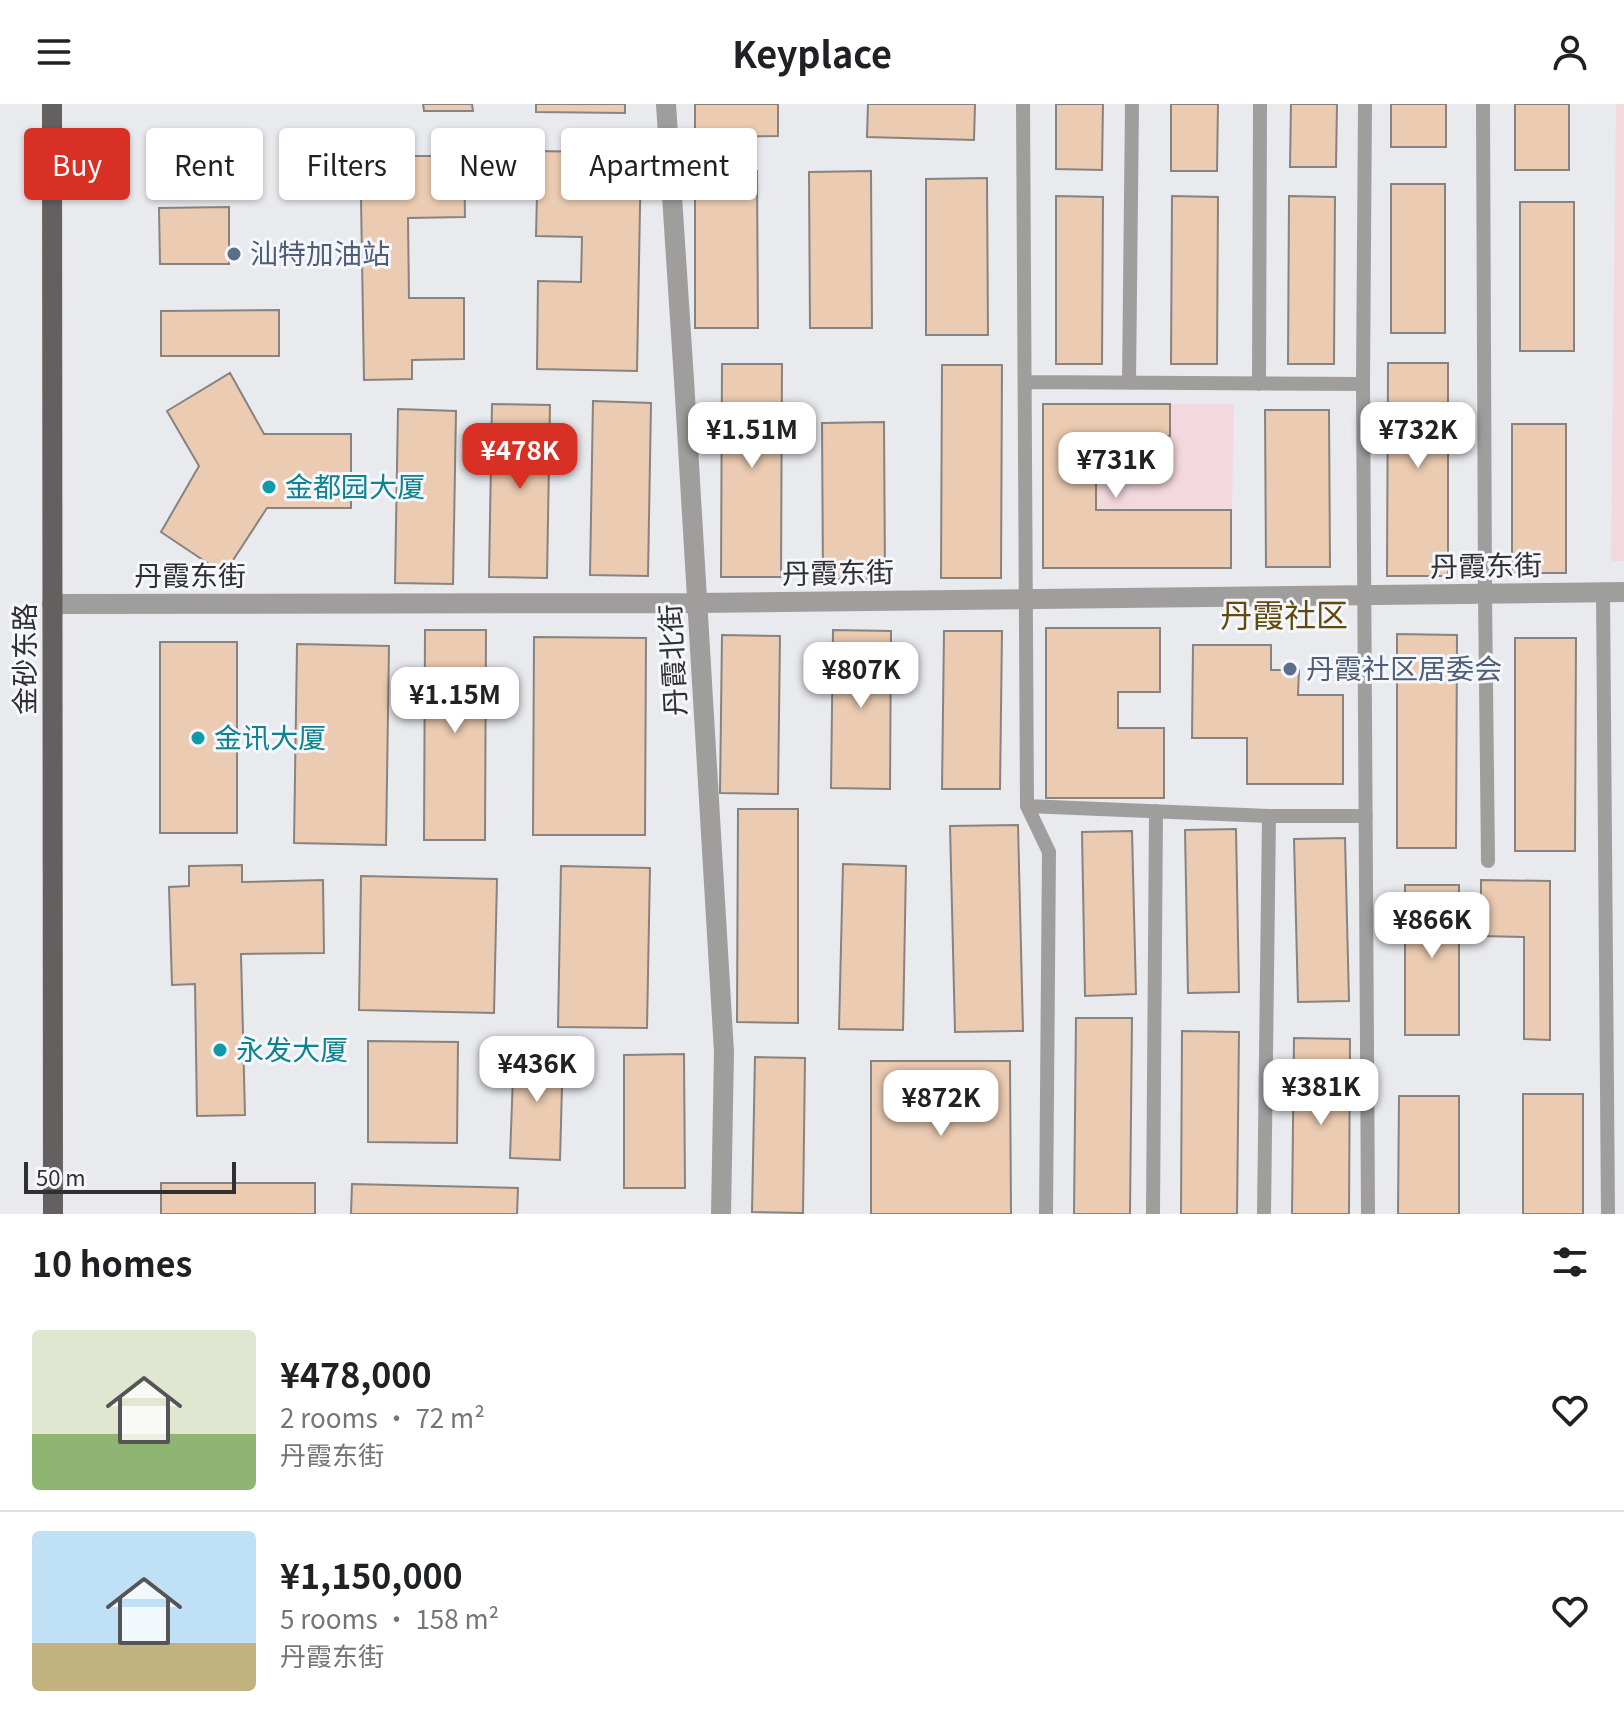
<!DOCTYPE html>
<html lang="en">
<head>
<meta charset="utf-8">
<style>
	body { margin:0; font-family:Georgia,"Noto Sans SC",serif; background:#f2f2f2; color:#202124; height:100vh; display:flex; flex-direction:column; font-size:30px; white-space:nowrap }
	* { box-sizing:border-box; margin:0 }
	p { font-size:26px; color:#757577 }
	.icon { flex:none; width:44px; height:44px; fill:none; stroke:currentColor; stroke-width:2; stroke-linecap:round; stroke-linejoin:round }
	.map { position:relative; height:1110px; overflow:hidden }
	.sheet { display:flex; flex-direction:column; background:#fff; flex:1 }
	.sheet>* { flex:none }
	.hud { position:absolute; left:24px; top:24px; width:800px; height:72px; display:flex; gap:16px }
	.scale { position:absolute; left:24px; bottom:20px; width:212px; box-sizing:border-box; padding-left:8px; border:4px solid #303032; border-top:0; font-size:22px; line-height:28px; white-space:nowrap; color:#303032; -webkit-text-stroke:6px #f6f7fc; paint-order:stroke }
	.price { position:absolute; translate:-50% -68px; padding:0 18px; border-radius:16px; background:#fff; color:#222; font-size:26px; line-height:52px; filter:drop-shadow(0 2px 4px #0008) }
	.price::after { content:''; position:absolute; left:50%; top:48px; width:24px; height:18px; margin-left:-12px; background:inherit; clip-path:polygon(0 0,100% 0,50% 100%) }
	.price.selected { background:#d93025; color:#fff }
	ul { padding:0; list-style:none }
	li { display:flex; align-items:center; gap:24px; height:200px; padding:0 32px }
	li+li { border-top:2px solid #e0e0e0 }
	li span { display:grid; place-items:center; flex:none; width:224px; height:160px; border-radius:8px; color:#555 }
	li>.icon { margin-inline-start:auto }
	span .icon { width:96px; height:96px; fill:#fffc; stroke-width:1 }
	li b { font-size:34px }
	h2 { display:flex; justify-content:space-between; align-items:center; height:96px; padding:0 32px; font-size:34px }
	.pill { padding:0 28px; border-radius:8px; background:#fff; box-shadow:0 2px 6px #0004; font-size:28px; line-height:72px }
	.pill.selected { background:#d93025; color:#fff }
	header { display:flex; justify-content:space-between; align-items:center; height:104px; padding:0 32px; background:#fff; font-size:36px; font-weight:700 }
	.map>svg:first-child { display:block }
	.education { fill:#f3d9de }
	.building { fill:#ebcbb1; stroke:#878380; stroke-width:2 }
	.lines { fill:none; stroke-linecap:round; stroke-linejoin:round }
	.lane { stroke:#a09e9d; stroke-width:14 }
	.street { stroke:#a09e9d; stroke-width:20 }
	.primary { stroke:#64605f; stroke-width:20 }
	.service-dot { fill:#5c6f8a; stroke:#f6f7fc; stroke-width:3 }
	.culture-dot { fill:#0f9aa8; stroke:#f6f7fc; stroke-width:3 }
	.labels { text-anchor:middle; stroke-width:6; stroke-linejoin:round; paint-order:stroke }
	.service-label { font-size:28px; fill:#4e5e75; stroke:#f6f7fc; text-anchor:start }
	.culture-label { font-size:28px; fill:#0d838f; stroke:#f6f7fc; text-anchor:start }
	.street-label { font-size:28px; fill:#303032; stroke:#f6f7fc }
	.quarter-label { font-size:32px; fill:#604b0d; stroke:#f6f7fc }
</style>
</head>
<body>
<header><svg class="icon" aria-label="menu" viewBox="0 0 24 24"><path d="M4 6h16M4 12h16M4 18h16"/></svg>Keyplace<svg class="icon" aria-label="person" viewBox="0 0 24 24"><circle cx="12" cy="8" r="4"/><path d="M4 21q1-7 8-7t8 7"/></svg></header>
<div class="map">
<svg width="1624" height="1110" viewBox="0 0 1624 1110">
	<rect width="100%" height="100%" fill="#e9eaee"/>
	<!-- education -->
	<path class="education" d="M1616,0h8v457h-13z
		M1043,300h191l-3,164h-188z"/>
	<!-- building -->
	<path class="building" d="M423,0h49l1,7h-49z
		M536,0h89v9l-89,-1z
		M695,0h83v32l-83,1z
		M868,0h107l-1,36 -107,-3z
		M1056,0h47l-1,66 -46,-1z
		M1171,0h47l-1,67h-46z
		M1291,0h46l-1,63h-46z
		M1391,0h55v43h-55z
		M1515,0h54v66h-54z
		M360,34h54v18h50l1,61 -57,1 1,80h55v61l-52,1v19l-48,1z
		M538,47l103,2 -4,218 -100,-2 1,-88 43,1 1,-45 -46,-1z
		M757,67l1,157h-63v-156z
		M871,67l1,157h-62l-1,-156z
		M987,74l1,157h-62v-156z
		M1391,80h54v149h-54z
		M1056,92l47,1 -1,167h-46z
		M1172,92l46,1 -1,167h-46z
		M1289,92l46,1 -1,167h-46z
		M1520,98h54v149h-54z
		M229,103v57h-69l-1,-56z
		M279,206v46h-118v-45z
		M1388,259h60v213h-61z
		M722,260h60l-1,213h-60z
		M942,261h60l-1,213h-60z
		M230,269l34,61h87v74h-84l-43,66 -63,-42 38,-66 -32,-55z
		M593,297l58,2 -3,173 -58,-1z
		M492,300l58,1 -3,173 -58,-1z
		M1043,300h127v32l-74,1v73h135v58h-188z
		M398,305l58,2 -3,173 -58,-1z
		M1265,306h64l1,157h-64z
		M884,318l1,157h-62l-1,-156z
		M1512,320h54v149h-54z
		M1046,524h114v64h-42v36h46v70h-118z
		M425,526h61l-1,210h-61z
		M833,526l58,1 -1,158 -59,-1z
		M944,527h58l-2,158h-58z
		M1397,530l60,1 -1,213h-59z
		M722,531l58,1 -2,158 -58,-1z
		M534,533l112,1 -1,197h-112z
		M1515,534h61l-1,213h-60z
		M160,538h77v191h-77z
		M297,540l92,2 -3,199 -92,-2z
		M1193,541h78v25h28l-1,25h45v89h-96v-46h-55z
		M738,705h60v214l-61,-1z
		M1018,721l5,206 -68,1 -5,-206z
		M1236,725l3,163 -51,1 -3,-163z
		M1132,727l4,163 -51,2 -3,-164z
		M1345,734l4,163 -51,1 -4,-163z
		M843,760l63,2 -3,164 -64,-1z
		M242,761v17l81,-2 1,73 -83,1 4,161 -48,1 -2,-132 -23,1 -3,-98 20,-1v-20z
		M561,762l89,2 -3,160 -89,-1z
		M361,772l136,3 -3,134 -135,-3z
		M1481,776l69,1v159l-26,-1v-102l-43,-1z
		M1405,781h54v150h-54z
		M1076,914h56l-2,196h-56z
		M1182,927l57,1 -2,182h-56z
		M1294,934l56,1 -1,175h-57z
		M368,937l90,1 -1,101 -89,-1z
		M514,944l49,2 -3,110 -50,-2z
		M684,950l1,134h-61v-133z
		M755,953l50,1 -2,155 -51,-1z
		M871,957h139l1,153h-140z
		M1523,990h60v120h-60z
		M1399,992h60v118h-61z
		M161,1079h154v31h-154z
		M352,1080l166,4 -1,26h-166z"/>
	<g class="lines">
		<!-- lane -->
		<path class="lane" d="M1023,0l4,702 22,46 -3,362
			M1365,0l-2,280 5,830
			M1483,0l2,490 3,267
			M1025,278l338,2
			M1129,279l3,-279
			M1259,280l1,-280
			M1603,488l5,622
			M1027,702l242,10h97
			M1153,1110l3,-403
			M1264,1110l5,-398"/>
		<!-- street -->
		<path class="street" d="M666,0l18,276 40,672 -3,162
			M52,500l645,-1 927,-11"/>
		<!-- primary -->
		<path class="primary" d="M52,0l1,1110"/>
	</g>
	<!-- markers -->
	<g class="service-dot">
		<circle cx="234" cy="150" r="8"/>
		<circle cx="1290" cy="565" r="8"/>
	</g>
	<g class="culture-dot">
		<circle cx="269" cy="383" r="8"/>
		<circle cx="198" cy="634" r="8"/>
		<circle cx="220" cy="946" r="8"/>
	</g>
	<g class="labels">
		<!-- service labels -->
		<g class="service-label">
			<text x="250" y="160">汕特加油站</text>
			<text x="1306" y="575">丹霞社区居委会</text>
		</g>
		<!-- culture labels -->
		<g class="culture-label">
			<text x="285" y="393">金都园大厦</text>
			<text x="214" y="644">金讯大厦</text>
			<text x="236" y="956">永发大厦</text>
		</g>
		<!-- street labels -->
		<g class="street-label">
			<text transform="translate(1486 462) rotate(-1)" y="10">丹霞东街</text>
			<text transform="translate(838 469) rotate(-1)" y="10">丹霞东街</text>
			<text x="190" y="482">丹霞东街</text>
			<text transform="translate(25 555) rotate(-90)" y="10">金砂东路</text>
			<text transform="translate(673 556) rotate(-93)" y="10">丹霞北街</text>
		</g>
		<!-- quarter labels -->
		<g class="quarter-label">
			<text x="1284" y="523">丹霞社区</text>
		</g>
	</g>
</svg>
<div class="scale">50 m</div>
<b class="price" style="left:752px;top:366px">¥1.51M</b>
<b class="price" style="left:1418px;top:366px">¥732K</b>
<b class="price selected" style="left:520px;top:387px">¥478K</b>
<b class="price" style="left:1116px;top:396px">¥731K</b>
<b class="price" style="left:861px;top:606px">¥807K</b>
<b class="price" style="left:455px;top:631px">¥1.15M</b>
<b class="price" style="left:1432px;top:856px">¥866K</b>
<b class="price" style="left:537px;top:1000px">¥436K</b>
<b class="price" style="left:1321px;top:1023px">¥381K</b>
<b class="price" style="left:941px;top:1034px">¥872K</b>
<div class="hud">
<a class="pill selected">Buy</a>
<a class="pill">Rent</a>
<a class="pill">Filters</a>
<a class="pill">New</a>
<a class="pill">Apartment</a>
</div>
</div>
<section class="sheet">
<h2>10 homes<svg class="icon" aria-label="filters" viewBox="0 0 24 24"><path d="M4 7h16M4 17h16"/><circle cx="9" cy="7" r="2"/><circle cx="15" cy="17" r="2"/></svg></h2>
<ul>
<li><span style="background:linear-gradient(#dfe7d0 65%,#8fb573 0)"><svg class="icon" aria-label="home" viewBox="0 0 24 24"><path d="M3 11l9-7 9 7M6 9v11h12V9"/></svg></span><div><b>¥478,000</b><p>2 rooms · 72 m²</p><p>丹霞东街</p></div><svg class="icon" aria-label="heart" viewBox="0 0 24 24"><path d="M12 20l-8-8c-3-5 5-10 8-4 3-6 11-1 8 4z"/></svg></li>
<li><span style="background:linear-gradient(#bfe0f5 70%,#c2b280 0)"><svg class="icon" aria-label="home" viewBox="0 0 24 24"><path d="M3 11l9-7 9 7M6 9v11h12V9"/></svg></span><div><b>¥1,150,000</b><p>5 rooms · 158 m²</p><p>丹霞东街</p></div><svg class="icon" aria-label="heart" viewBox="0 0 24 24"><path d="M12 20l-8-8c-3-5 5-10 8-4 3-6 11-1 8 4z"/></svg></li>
</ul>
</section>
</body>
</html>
